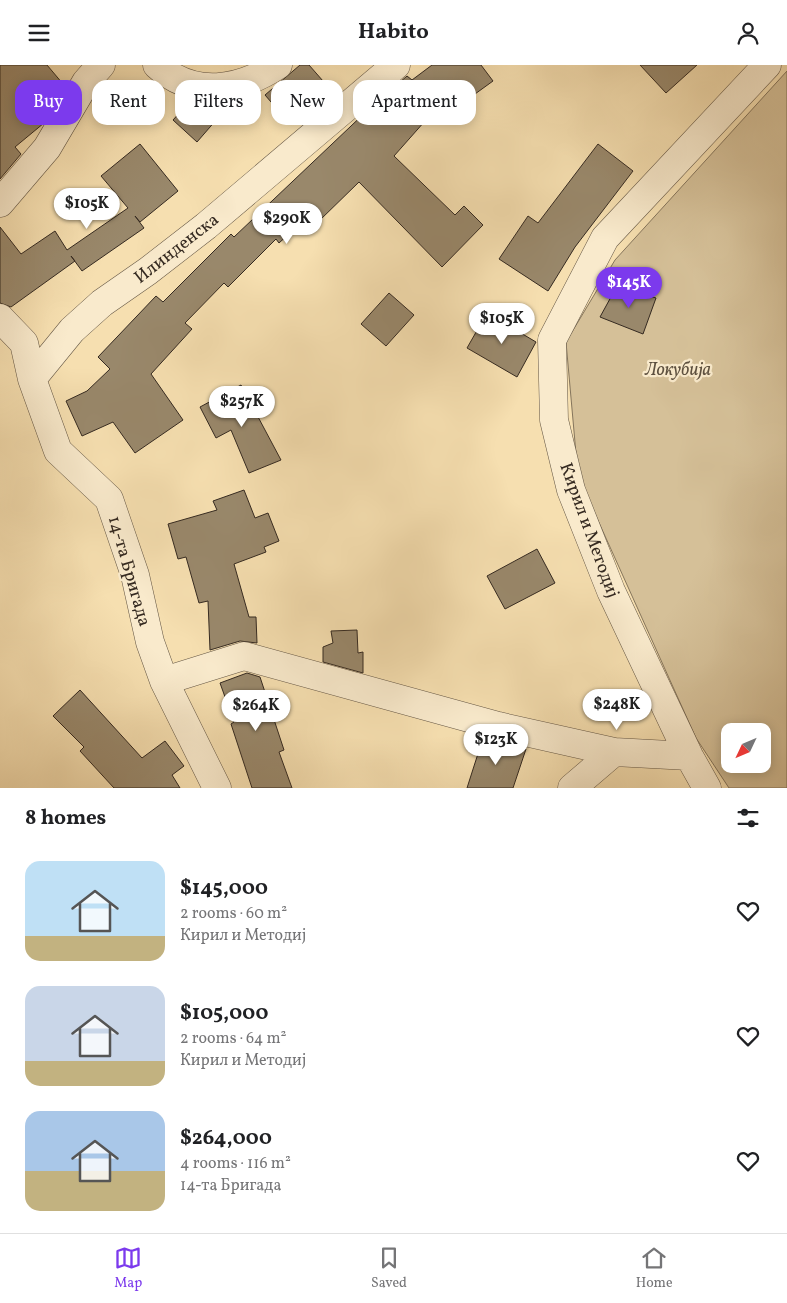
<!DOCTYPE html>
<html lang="en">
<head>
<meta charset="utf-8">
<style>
	body { margin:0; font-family:Vollkorn,serif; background:#f2f2f2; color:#202124; height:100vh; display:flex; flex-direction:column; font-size:19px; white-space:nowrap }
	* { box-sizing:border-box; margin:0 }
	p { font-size:16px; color:#757577 }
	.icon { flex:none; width:28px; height:28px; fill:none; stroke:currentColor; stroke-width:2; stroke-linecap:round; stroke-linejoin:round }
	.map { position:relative; height:723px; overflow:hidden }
	.details { display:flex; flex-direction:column; background:#fff; flex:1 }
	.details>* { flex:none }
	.guide { position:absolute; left:15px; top:15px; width:500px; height:45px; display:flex; gap:10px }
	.needle { width:32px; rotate:226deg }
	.fabs { position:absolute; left:721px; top:658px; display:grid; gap:10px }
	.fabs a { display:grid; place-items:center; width:50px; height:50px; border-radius:10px; background:#fff; box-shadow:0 2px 12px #0003; font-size:25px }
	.price { position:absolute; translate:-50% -42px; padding:0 11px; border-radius:18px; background:#fff; color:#222; font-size:16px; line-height:32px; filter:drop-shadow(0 1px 2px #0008) }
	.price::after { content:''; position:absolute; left:50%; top:30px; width:15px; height:11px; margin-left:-8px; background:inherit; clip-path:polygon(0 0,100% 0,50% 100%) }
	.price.current { background:#7c3aed; color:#fff }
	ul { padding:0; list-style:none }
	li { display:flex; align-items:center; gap:15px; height:125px; padding:0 25px }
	li span { display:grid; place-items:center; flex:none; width:140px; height:100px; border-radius:15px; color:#555 }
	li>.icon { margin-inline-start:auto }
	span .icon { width:60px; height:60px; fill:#fffc; stroke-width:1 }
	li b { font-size:21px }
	h2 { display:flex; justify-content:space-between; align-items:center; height:60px; padding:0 25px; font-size:21px }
	.chip { padding:0 18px; border-radius:15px; background:#fff; box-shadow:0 2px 12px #0003; font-size:18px; line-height:45px }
	.chip.current { background:#7c3aed; color:#fff }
	header { display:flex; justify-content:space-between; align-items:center; height:65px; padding:0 25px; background:#fff; font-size:22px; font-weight:700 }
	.tabs { display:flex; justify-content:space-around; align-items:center; height:70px; border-top:1px solid #e0e0e0; background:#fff; font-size:14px; color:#757577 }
	.tabs a { display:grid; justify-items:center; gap:2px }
	.tabs .current { color:#7c3aed }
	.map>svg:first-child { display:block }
	.green { fill:#d5c098; stroke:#85755c; fill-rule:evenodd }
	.building { fill:#99886b; stroke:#352a21 }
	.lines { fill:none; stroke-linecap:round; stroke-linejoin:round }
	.minor-casing { stroke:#655745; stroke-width:29 }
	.minor { stroke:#f9eacc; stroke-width:28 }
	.labels { text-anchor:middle; stroke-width:4.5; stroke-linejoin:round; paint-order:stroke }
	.street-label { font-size:18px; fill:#352a21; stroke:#f9eacc }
	.park-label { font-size:18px; font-style:italic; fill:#5d503f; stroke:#f9eacc }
</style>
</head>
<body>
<header><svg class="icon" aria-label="menu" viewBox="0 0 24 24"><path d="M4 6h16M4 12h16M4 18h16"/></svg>Habito<svg class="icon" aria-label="person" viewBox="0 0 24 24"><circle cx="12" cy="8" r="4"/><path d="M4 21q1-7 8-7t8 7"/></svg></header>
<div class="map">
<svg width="787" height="723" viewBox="0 0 787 723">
	<rect width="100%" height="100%" fill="#f6dfb0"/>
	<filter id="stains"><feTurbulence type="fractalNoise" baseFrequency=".004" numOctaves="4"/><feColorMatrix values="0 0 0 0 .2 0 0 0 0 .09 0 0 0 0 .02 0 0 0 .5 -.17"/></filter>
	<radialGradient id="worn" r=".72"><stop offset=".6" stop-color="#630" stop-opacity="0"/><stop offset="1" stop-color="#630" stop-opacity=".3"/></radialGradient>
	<!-- green -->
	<path class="green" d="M787,6v717h-58l-33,-50 -118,-262 -12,-134 49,-82zM730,666h32v33h-32z"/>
	<!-- building -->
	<path class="building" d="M0,0h47l16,19 -16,14 7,8 -10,17 -29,24 6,7 -21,25z
		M300,0h9l21,24 -40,35 -25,-29z
		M432,0h49l12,16 -36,26 -9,-12 -54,61 61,59 9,-9 19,19 -41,42 -83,-85 -40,39 -8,-7 -32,29 -3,-4 -48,48 -4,-4 -39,40 7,6 -41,45 32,46 -48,33 -22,-31 -31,14 -16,-35 21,-10 23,-22 -12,-12 58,-61 7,6 68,-68 3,3 136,-129 37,-32 5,4z
		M640,0h57l-31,28z
		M191,35l7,2 19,17 -20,23 -24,-22z
		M140,79l38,47 -38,31 -5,-6 9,12 -62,43 -11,-15 4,5 -64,46 -11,-4v-76l21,27 34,-23 12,19 61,-42 -27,-32z
		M598,79l35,27 -58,76 -27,44 -49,-32 29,-43 10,7z
		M617,221l39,12 -13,36 -43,-17z
		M389,228l25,22 -28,31 -25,-22z
		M487,248l49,29 -19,35 -50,-29z
		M241,320l40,75 -32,13 -18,-43 -15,8 -16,-31z
		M244,425l11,28 13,-5 11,28 -15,6 2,5 -32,12 15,53h7l1,26 -17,-2 -30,9 -2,-49 -9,2 -13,-46 -8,2 -10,-35 49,-14 -4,-9z
		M537,484l18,34 -50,26 -18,-33z
		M357,565l1,23 5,-1v21l-40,-11v-15l10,-4 -2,-12z
		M247,608l13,4 24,73 -5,2 13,36h-40l-21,-64 3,-2 -14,-39z
		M80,625l62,68 23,-17 19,25 -12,9 8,13h-66l-34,-37 4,-4 -31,-31z
		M483,673l43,11 -13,39h-46z"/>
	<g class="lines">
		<defs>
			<path id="minor" d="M157,0c37,34 83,25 121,0
				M0,138l47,-55 39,-66 15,-17
				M0,253l24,25 8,36 26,72 51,48 26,76 15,67 14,39 53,107
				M32,314l40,-49 30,-27 46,-32 58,-45 190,-161
				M164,616l80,-25 254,70 116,26
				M572,723l42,-36 75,4
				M707,723l-18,-32 -78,-165 -40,-101 -17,-70 -2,-80 53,-102 162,-173"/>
		</defs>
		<!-- minor casing -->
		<use href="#minor" class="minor-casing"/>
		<!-- minor -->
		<use href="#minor" class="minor"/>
	</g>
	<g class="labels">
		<!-- street labels -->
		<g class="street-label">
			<text transform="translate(176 183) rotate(-38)" y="6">Илинденска</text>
			<text transform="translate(590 465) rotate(70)" y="6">Кирил и Методиј</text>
			<text transform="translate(130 506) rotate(74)" y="6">14-та Бригада</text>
		</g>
		<!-- park labels -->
		<g class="park-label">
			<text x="678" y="310">Локубија</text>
		</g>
	</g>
	<rect width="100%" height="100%" filter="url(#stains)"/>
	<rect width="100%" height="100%" fill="url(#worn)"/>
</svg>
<div class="fabs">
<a><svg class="needle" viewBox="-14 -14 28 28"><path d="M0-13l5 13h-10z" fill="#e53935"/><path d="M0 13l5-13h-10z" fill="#757577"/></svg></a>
</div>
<b class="price" style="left:87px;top:165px">$105K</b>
<b class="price" style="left:287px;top:180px">$290K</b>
<b class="price current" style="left:629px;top:244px">$145K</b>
<b class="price" style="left:502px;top:280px">$105K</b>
<b class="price" style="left:242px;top:363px">$257K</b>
<b class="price" style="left:617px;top:666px">$248K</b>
<b class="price" style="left:256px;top:667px">$264K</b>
<b class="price" style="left:496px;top:701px">$123K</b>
<div class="guide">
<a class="chip current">Buy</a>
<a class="chip">Rent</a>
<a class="chip">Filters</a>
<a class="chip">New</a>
<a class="chip">Apartment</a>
</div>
</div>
<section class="details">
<h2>8 homes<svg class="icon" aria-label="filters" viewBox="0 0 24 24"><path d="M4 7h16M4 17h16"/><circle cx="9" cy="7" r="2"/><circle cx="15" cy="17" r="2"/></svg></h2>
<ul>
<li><span style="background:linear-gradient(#bfe0f5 75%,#c2b280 0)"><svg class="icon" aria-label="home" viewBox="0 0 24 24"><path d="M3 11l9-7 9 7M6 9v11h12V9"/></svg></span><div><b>$145,000</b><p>2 rooms · 60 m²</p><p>Кирил и Методиј</p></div><svg class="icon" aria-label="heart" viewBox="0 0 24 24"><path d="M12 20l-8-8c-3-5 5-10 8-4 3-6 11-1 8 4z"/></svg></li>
<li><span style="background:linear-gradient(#c9d6e8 75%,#c2b280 0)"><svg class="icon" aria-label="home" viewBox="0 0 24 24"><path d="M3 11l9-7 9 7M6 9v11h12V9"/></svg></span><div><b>$105,000</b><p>2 rooms · 64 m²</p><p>Кирил и Методиј</p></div><svg class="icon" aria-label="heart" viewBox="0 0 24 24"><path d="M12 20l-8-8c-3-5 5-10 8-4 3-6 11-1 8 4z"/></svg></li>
<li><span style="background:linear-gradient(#a9c7e8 60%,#c2b280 0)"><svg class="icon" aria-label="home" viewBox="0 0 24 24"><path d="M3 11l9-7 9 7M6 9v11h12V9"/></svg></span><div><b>$264,000</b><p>4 rooms · 116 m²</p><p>14-та Бригада</p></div><svg class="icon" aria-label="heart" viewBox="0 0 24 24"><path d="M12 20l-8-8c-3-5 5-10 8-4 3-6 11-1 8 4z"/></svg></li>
</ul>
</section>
<nav class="tabs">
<a class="current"><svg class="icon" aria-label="map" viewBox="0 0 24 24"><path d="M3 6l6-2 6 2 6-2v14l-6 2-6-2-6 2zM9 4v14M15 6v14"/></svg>Map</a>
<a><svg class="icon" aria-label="saved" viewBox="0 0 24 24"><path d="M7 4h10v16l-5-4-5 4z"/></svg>Saved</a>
<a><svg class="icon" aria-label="home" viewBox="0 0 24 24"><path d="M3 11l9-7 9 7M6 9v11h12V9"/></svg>Home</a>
</nav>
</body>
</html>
